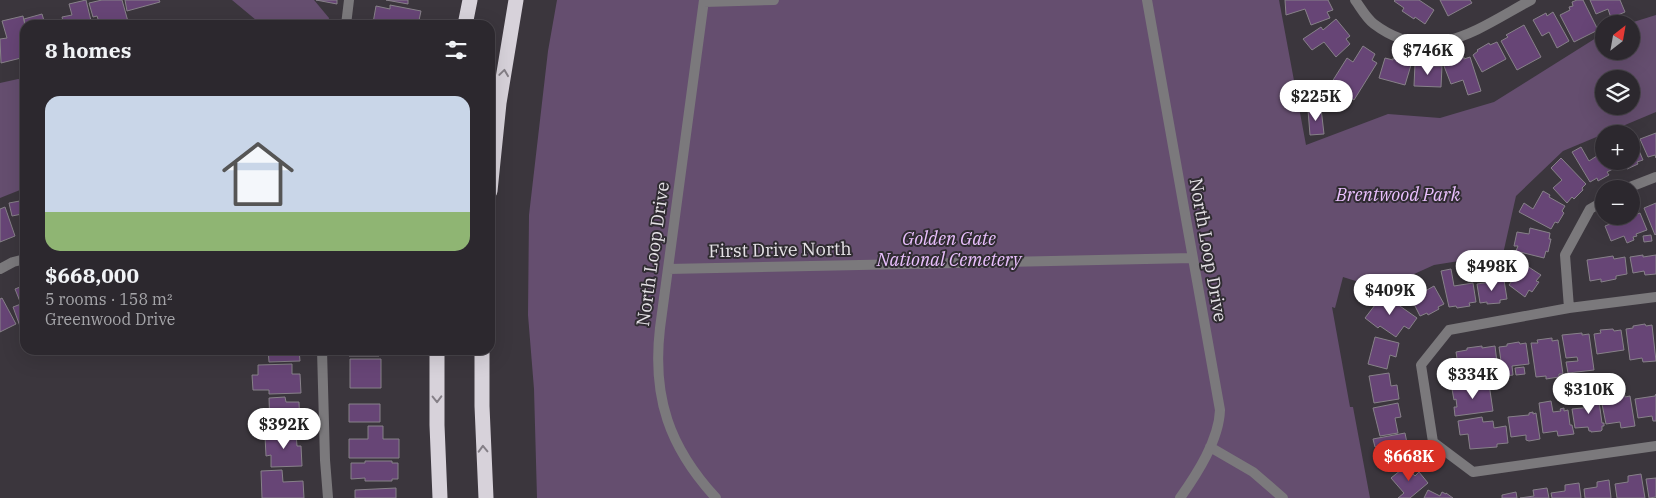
<!DOCTYPE html>
<html lang="en">
<head>
<meta charset="utf-8">
<style>
	body { margin:0; font-family:"IBM Plex Serif",serif; background:#343036; color:#f1f3f6; height:100vh; display:flex; flex-direction:column; font-size:19px; white-space:nowrap }
	* { box-sizing:border-box; margin:0 }
	p { font-size:16px; color:#a6a6aa }
	.icon { flex:none; width:28px; height:28px; fill:none; stroke:currentColor; stroke-width:2; stroke-linecap:round; stroke-linejoin:round }
	.map { position:relative; flex:1; overflow:hidden }
	.sheet { position:absolute; left:20px; top:20px; width:475px; height:335px; display:flex; flex-direction:column; background:#2c282e; border-radius:15px; box-shadow:0 5px 20px #0002,0 0 0 1px #48444a }
	.sheet>* { flex:none }
	.needle { width:32px; rotate:31deg }
	.buttons { position:absolute; left:1595px; top:15px; display:grid; gap:10px }
	.buttons a { display:grid; place-items:center; width:45px; height:45px; border-radius:50%; background:#2c282e; box-shadow:0 5px 20px #0002,0 0 0 1px #48444a; font-size:25px }
	.price { position:absolute; translate:-50% -42px; padding:0 11px; border-radius:18px; background:#fff; color:#222; font-size:16px; line-height:32px; filter:drop-shadow(0 1px 2px #0008) }
	.price::after { content:''; position:absolute; left:50%; top:30px; width:15px; height:11px; margin-left:-8px; background:inherit; clip-path:polygon(0 0,100% 0,50% 100%) }
	.price.on { background:#d93025; color:#fff }
	ul { padding:0; list-style:none }
	li { display:grid; align-content:center; gap:10px; height:265px; padding:0 25px }
	li+li { border-top:1px solid #48444a }
	li span { display:grid; place-items:center; height:155px; border-radius:15px; color:#555 }
	li>.icon { margin-inline-start:auto }
	span .icon { width:90px; height:90px; fill:#fffc; stroke-width:1 }
	li b { font-size:21px }
	h2 { display:flex; justify-content:space-between; align-items:center; height:60px; padding:0 25px; font-size:21px }
	.map>svg:first-child { display:block }
	.green { fill:#654e6f; fill-rule:evenodd }
	.building { fill:#674576; stroke:#878189 }
	.lines { fill:none; stroke-linecap:round; stroke-linejoin:round }
	.minor { stroke:#7b797c; stroke-width:10 }
	.tertiary { stroke:#7b797c; stroke-width:10 }
	.motorway { stroke:#d7d2da; stroke-width:15 }
	.oneway { stroke:#847f86 }
	.labels { text-anchor:middle; stroke-width:4; stroke-linejoin:round; paint-order:stroke }
	.park-label { font-size:18px; font-style:italic; fill:#eac0fe; stroke:#302c32 }
	.street-label { font-size:18px; fill:#e6e3e7; stroke:#302c32 }
</style>
</head>
<body>
<div class="map">
<svg width="1656" height="498" viewBox="0 0 1656 498">
	<rect width="100%" height="100%" fill="#3b363d"/>
	<!-- green -->
	<path class="green" d="M232,0h82l15,18 -1,7h-66z
		M557,0h722l27,145 82,-31 52,4 54,-16 110,-69v18h27v-27h-4l29,-9v97l-93,39 -47,45 -13,58 -69,11 -53,24 -38,-12 -8,31 -3,-1 18,100h3l17,91h-833l-3,-109 -6,-74 1,-100 19,-164zM1604,79h27v27h-27z
		M18,79l7,1v108l-25,10v-115z"/>
	<!-- building -->
	<path class="building" d="M86,0l6,25h-28l-2,-8 10,-2 -3,-11z
		M102,0h20l7,25h-29l-3,-9 -4,1 -4,-14z
		M125,0h34l1,2 -33,9z
		M316,0h21v4z
		M386,0h22v4z
		M1285,0h43l5,10 -6,2 3,6 -19,7 -6,-16 -19,6z
		M1395,0h24l15,10 -9,14 -10,-7 -1,2 -12,-8 2,-3 -10,-7z
		M1440,0h30l2,3 -24,13z
		M1577,0h6l15,30 -24,12 -14,-27 10,-5 -1,-3 4,-1 -1,-4z
		M1590,0h30l5,12 -14,6 -3,-9 -12,5z
		M390,5l31,6 -3,14h-37l-8,-2 3,-17 14,3z
		M1553,12l16,29 -12,7 -8,-16 -7,4 -9,-16 13,-7 1,3z
		M42,14l3,10 13,-3 1,4h-34l-1,-6z
		M23,16l2,9v32l-24,6 -1,-24 7,-1 -5,-17z
		M1336,19l14,17 -4,3 4,5 -14,13 -12,-15 -12,8 -9,-11 18,-12 2,3z
		M1524,25l17,32 -24,13 -16,-29 7,-4 -2,-2z
		M1497,42l9,17 -24,13 -9,-17 5,-4 -1,-1 12,-7 1,2z
		M1363,46l12,8 -3,6 5,3 -23,37 -24,-15 17,-27 6,4z
		M1464,57v2l6,-2 11,34 -13,4 -5,-15 -12,4 -7,-18 8,-3 -1,-2z
		M1385,58l8,2v-2l13,4 -1,2 6,1 -6,20 -26,-7z
		M1415,64h19v2h8l-1,21 -27,-1z
		M1321,108l3,26 -14,1 -2,-25z
		M1656,133v25l-1,-3 -7,2 -8,-18z
		M1635,141l8,19 -6,2 1,2 -11,5 -1,-3 -8,3 -3,-8h16v-19z
		M1581,147l8,14 14,-9 1,9h5l4,8 -6,3 2,3 -11,6 -1,-3 -7,4 -18,-30z
		M1561,158l25,26 -4,4 1,2 -9,9 -2,-2 -5,6 -14,-15 9,-8 -11,-12z
		M1543,191l7,4 -1,2 16,9 -3,5 2,2 -6,10 -3,-1 -4,7 -32,-17 5,-9 9,6z
		M25,200v27l-3,-13 -10,2 -3,-13z
		M1656,203v31l-1,1 -11,-27z
		M5,207l10,29 -15,6v-33z
		M1640,213l7,17 -11,4 1,2 -4,1 1,3 -7,3 -3,-7 -13,5 -6,-15 10,-4 -1,-2 10,-4 5,1z
		M1530,228l20,5 -1,6h2l-3,13 -2,-1 -2,7 -28,-7 2,-5h-4l3,-14 12,2z
		M1651,235l1,6 -8,1 -1,-6z
		M1643,255v2l13,-2v19l-11,1 -1,-4 -11,2 -3,-16z
		M1613,256l1,3 11,-2 2,17 -11,2v3l-15,3v-3l-11,2 -3,-21z
		M1481,258l2,13 -7,2 -2,-14z
		M1471,261l1,11 -10,1 -1,-11z
		M1524,264l17,11 -5,6 3,1 -7,10 -3,-2 -4,7 -16,-12z
		M1451,269l3,17 19,-3 3,19 -7,1 1,3 -13,2 -1,-2 -7,1 -8,-36z
		M1504,280l3,19 -7,1v3l-13,1v-2l-7,1 -3,-19z
		M25,285v42l-4,2 -8,-22 8,-3 -6,-15z
		M1434,286l10,18 -6,3 1,2 -11,6 -1,-2 -7,3 -8,-16 -2,1 -3,-6 8,-5 3,5z
		M1385,292l13,10 -1,2 20,14 -8,11 -5,-3 -8,11 -16,-11 -2,2 -13,-10z
		M2,298l14,26 -16,8v-33z
		M1645,324l1,2 6,-1 4,36 -13,1 -1,-4 -12,2 -4,-31 7,-1v-2z
		M1613,329l1,2 7,-1 3,20 -27,4 -3,-20 7,-1 -1,-3z
		M1582,333v2l7,-1 5,36 -26,3 -2,-11 12,-1 -1,-4 -11,1 -4,-23z
		M1375,337l24,6 -3,14 -6,-2 -3,14 -19,-5z
		M1552,338v3l6,-1 5,34h-4v3l-13,2v-3l-10,1 -5,-34h7l-1,-3z
		M1519,342l1,2 6,-1 3,21 -17,2 1,9 -8,1 -1,-9 -2,1 -3,-21 8,-1v-2z
		M1482,346v2l13,-2 3,25 -38,6 -4,-25 11,-2v-2z
		M268,350h31l1,11 -31,1z
		M349,350h30v6h-30z
		M350,359h31v29h-31z
		M292,364v10h8l1,19 -32,1v-4h-16l-1,-15h6v-10z
		M1524,367l1,7 -9,1 -1,-7z
		M1389,373l2,13 6,-1 2,14 -25,4 -5,-27z
		M1478,384h11l4,27 -38,5 -1,-9h3l-1,-8 -2,1 -2,-11z
		M1624,389l1,8 5,-1 5,30 -14,2 -1,-6 -14,2 -4,-20h3l-2,-13z
		M1598,394l4,29h2v3h-2v4l-1,1 -10,1v-1h-2l-1,-4 -13,1 -3,-19 20,-2 -1,-2h-4l-1,-9z
		M1656,394v27h-3l-1,-5 -14,2 -3,-19 20,-3z
		M285,397l1,5h13l1,24 -30,1 -1,-29z
		M1551,401l2,11 8,-1 -1,-2 4,-1v3l4,-1 2,15h2l2,9 -16,2 -1,-5 -14,2 -4,-30z
		M1398,403l3,14 -6,1 3,15 -18,3 -7,-28z
		M349,404h31v18h-31z
		M1533,412v2l3,-1 4,26 -11,2 -3,-1v-5l-15,2 -3,-20 21,-2v-2z
		M1482,417l1,5 10,-1 1,7 12,-2 2,17 -11,1v3l-27,2 -2,-15 -8,1 -2,-14z
		M368,426h15v13h16v19h-50v-19h19z
		M279,433h17l1,13h4l1,20 -31,1v-12l-5,1 -1,-20 14,-1z
		M1405,433l3,15 -6,1 2,16 -12,2v-2l-8,1 -1,-6 -2,1 -3,-11 3,-1 -1,-3 -5,1 -2,-8z
		M365,461h27v2h6v16h-6v2h-27v-3l-14,1v-16h14z
		M1406,466l9,10 4,-4 9,11 -18,15h-12l6,-5 -13,-15z
		M282,470l1,12 20,-1 1,17h-42l-1,-27z
		M1641,474l4,24h-28l-2,-14 13,-2v-6z
		M1656,478v19l-7,1 -3,-19z
		M1609,480l2,18h-26l-1,-9 13,-2v-5z
		M1579,483l2,15h-29l-1,-5 14,-2v-6z
		M396,488v10h-41v-8z
		M1547,488l2,10h-29l14,-2 -1,-6z
		M1428,490l12,6 2,-4 4,2v-1l7,5h-29z
		M1516,492l1,6h-15v-3z"/>
	<g class="lines">
		<!-- minor -->
		<path class="minor" d="M704,0l-44,328c-8,69 9,119 56,170
			M1147,0l73,410c-1,30 -23,64 -40,88
			M1355,0c6,8 11,18 19,24 57,43 105,4 157,-24
			M704,2l70,-2
			M1625,189l31,-12
			M0,269l13,-7 12,-3
			M668,269l525,-11
			M1656,297l-87,11 -120,22 -28,35 12,77 40,30 183,-26
			M1569,308l-4,-53 25,-46 14,-8
			M1210,447l43,25 30,26"/>
		<!-- tertiary -->
		<path class="tertiary" d="M346,25l3,-25
			M322,350l3,110 3,38"/>
		<!-- motorway -->
		<path class="motorway" d="M465,25l5,-25
			M490,191l9,-88 17,-103
			M437,350v75l3,73
			M482,350v56l4,92"/>
	</g>
	<!-- one-way arrows -->
	<defs><path id="oneway-chevron" d="M-2-3.5L2.5 0L-2 3.5" fill="none" stroke-width="1.6" stroke-linecap="round" stroke-linejoin="round" transform="scale(1.25)"/></defs>
	<g class="oneway">
		<use href="#oneway-chevron" transform="translate(504 73) rotate(-82)"/>
		<use href="#oneway-chevron" transform="translate(437 399) rotate(89)"/>
		<use href="#oneway-chevron" transform="translate(483 449) rotate(-92)"/>
	</g>
	<g class="labels">
		<!-- park labels -->
		<g class="park-label">
			<text x="1398" y="201">Brentwood Park</text>
			<text x="949" y="245">Golden Gate<tspan x="949" dy="21">National Cemetery</tspan></text>
		</g>
		<!-- street labels -->
		<g class="street-label">
			<text transform="translate(780 250) rotate(-1)" y="6">First Drive North</text>
			<text transform="translate(1208 250) rotate(80)" y="6">North Loop Drive</text>
			<text transform="translate(653 254) rotate(-82)" y="6">North Loop Drive</text>
		</g>
	</g>
</svg>
<div class="buttons">
<a><svg class="needle" viewBox="-14 -14 28 28"><path d="M0-13l5 13h-10z" fill="#e53935"/><path d="M0 13l5-13h-10z" fill="#a6a6aa"/></svg></a>
<a><svg class="icon" aria-label="layers" viewBox="0 0 24 24"><path d="M12 4l9 5-9 5-9-5zM3 14l9 5 9-5"/></svg></a>
<a>+</a>
<a>−</a>
</div>
<b class="price" style="left:1428px;top:76px">$746K</b>
<b class="price" style="left:1316px;top:122px">$225K</b>
<b class="price" style="left:1492px;top:292px">$498K</b>
<b class="price" style="left:1390px;top:316px">$409K</b>
<b class="price" style="left:1473px;top:400px">$334K</b>
<b class="price" style="left:1589px;top:415px">$310K</b>
<b class="price" style="left:284px;top:450px">$392K</b>
<b class="price on" style="left:1409px;top:482px">$668K</b>
<section class="sheet">
<h2>8 homes<svg class="icon" aria-label="filters" viewBox="0 0 24 24"><path d="M4 7h16M4 17h16"/><circle cx="9" cy="7" r="2"/><circle cx="15" cy="17" r="2"/></svg></h2>
<ul>
<li><span style="background:linear-gradient(#c9d6e8 75%,#8fb573 0)"><svg class="icon" aria-label="home" viewBox="0 0 24 24"><path d="M3 11l9-7 9 7M6 9v11h12V9"/></svg></span><div><b>$668,000</b><p>5 rooms · 158 m²</p><p>Greenwood Drive</p></div></li>
</ul>
</section>
</div>
</body>
</html>
